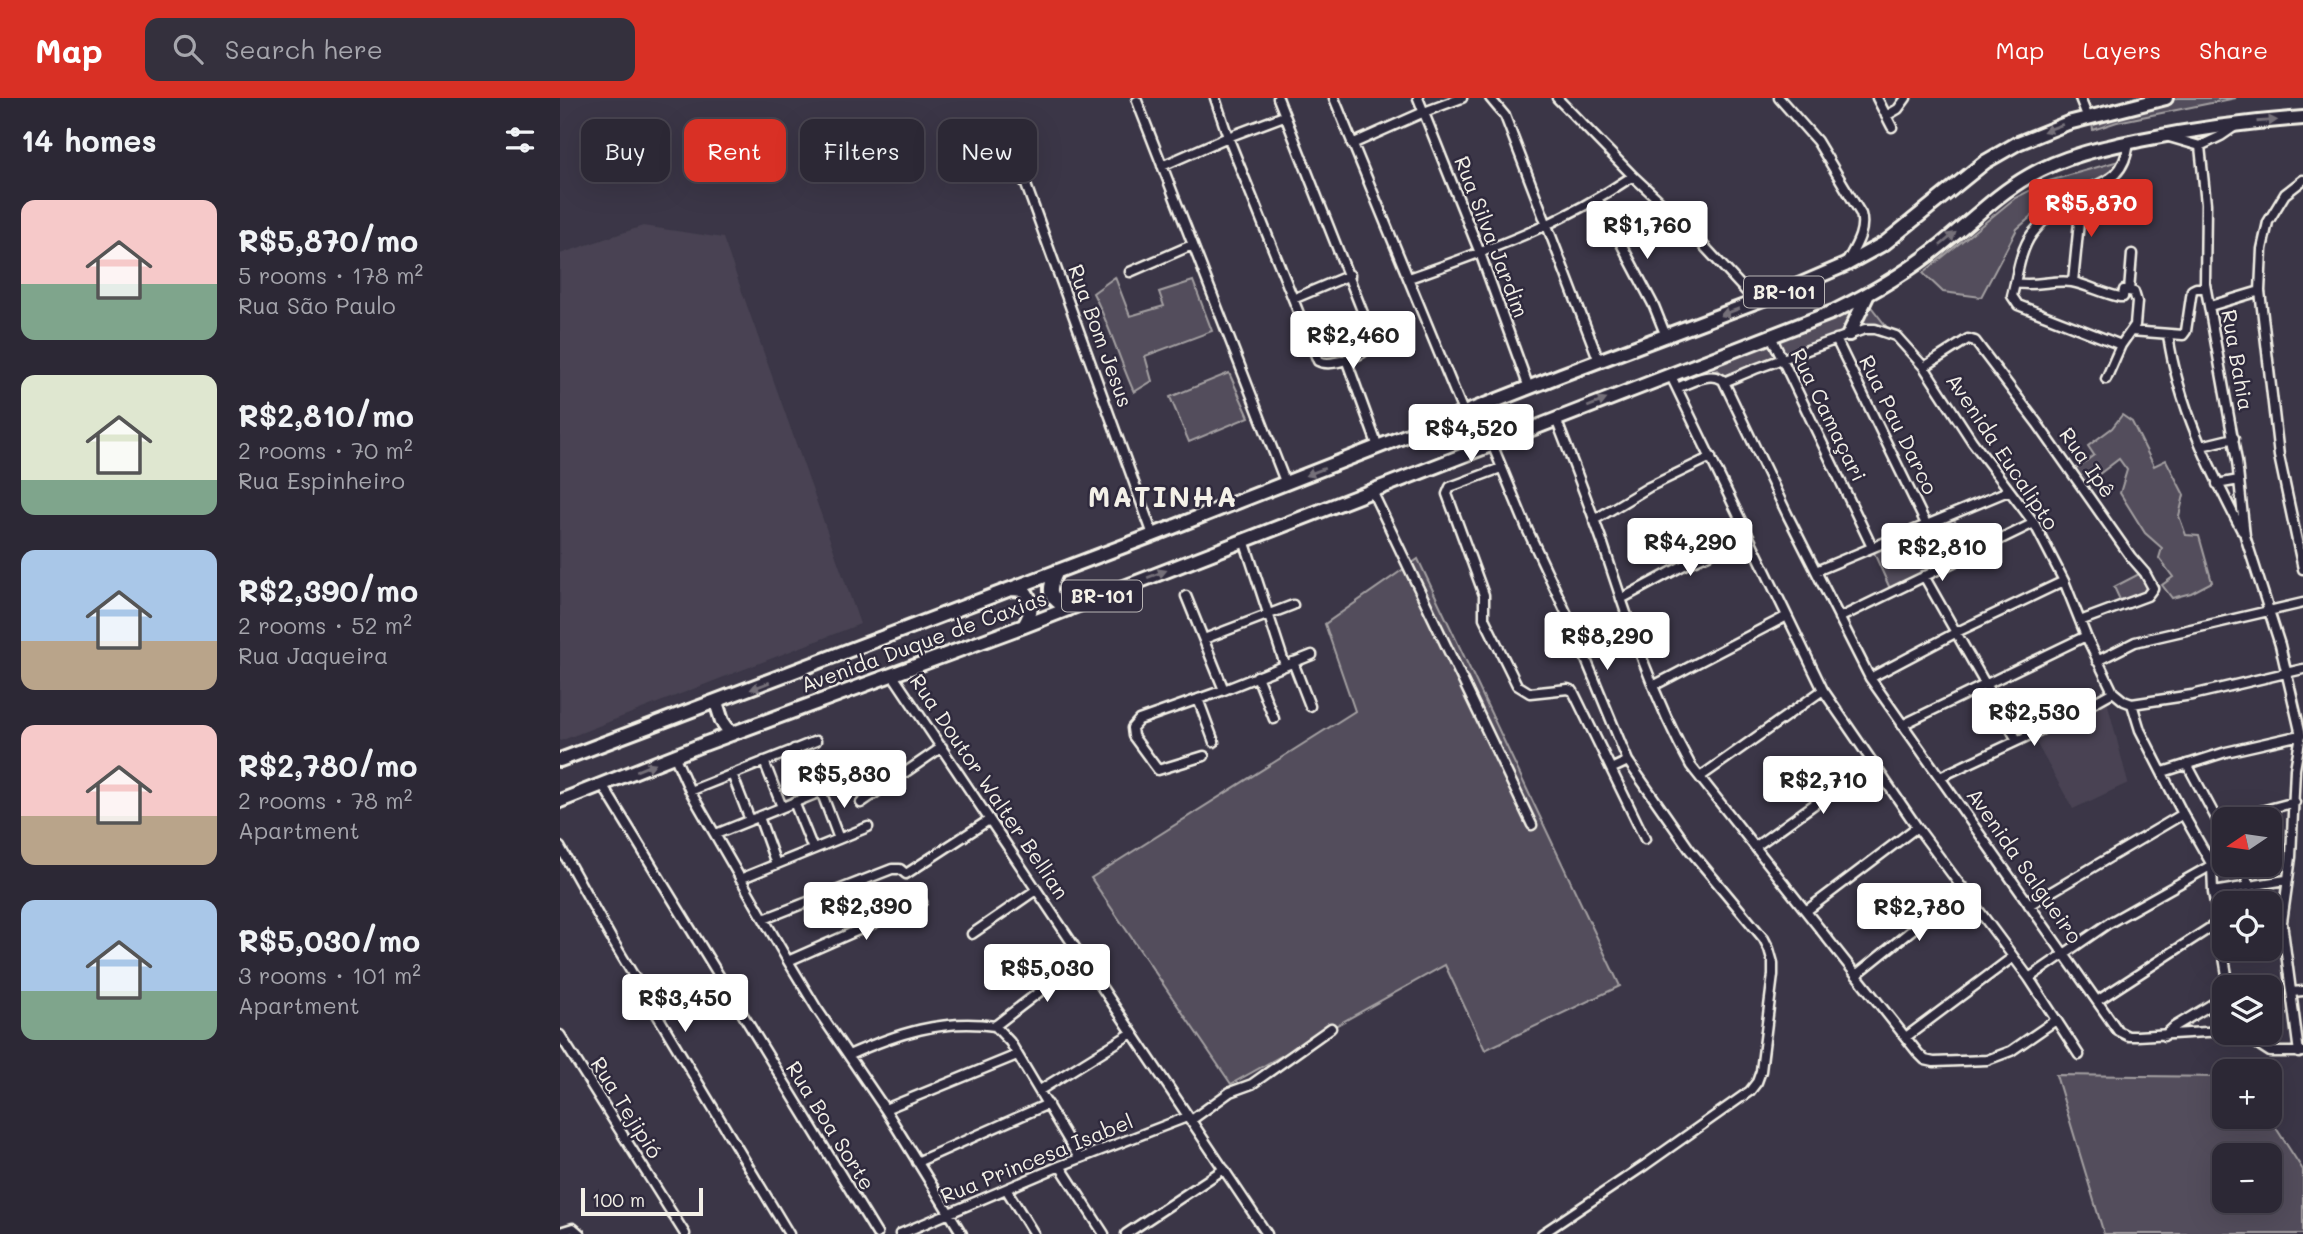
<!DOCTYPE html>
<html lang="en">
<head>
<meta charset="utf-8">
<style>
	body { margin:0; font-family:Mali,sans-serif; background:#34303d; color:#f1f3f6; height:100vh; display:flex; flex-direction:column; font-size:26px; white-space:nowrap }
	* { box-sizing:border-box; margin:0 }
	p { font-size:23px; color:#a6a6ad }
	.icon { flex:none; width:38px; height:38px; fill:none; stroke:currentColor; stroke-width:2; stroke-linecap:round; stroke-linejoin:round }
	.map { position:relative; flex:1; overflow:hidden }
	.side { display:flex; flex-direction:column; background:#2c2835; width:560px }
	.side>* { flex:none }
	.guide { position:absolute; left:21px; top:21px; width:665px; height:63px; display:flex; gap:14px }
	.needle { width:46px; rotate:257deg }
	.fabs { position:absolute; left:1652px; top:709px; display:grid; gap:14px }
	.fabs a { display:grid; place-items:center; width:70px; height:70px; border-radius:14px; background:#2c2835; box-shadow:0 7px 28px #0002,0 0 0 2px #484450; font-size:35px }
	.scale { position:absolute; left:21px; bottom:18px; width:122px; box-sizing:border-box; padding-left:7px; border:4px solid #f4f1e8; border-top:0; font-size:19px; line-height:24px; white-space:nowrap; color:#f4f1e8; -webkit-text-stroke:5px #2f2a3d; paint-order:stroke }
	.price { position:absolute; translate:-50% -60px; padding:0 16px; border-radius:7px; background:#fff; color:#222; font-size:23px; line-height:46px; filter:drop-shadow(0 2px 4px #0008) }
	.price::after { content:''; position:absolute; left:50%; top:42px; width:21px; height:16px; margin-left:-10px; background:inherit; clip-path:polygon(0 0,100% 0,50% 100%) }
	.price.current { background:#d93025; color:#fff }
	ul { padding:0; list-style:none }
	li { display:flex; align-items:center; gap:21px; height:175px; padding:0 21px }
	li span { display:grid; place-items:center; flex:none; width:196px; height:140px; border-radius:14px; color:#555 }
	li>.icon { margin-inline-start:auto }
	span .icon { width:84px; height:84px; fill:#fffc; stroke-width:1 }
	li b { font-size:30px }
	h2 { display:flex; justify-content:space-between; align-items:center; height:84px; padding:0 21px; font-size:30px }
	.pill { padding:0 24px; border-radius:14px; background:#2c2835; box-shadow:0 7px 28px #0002,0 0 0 2px #484450; font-size:24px; line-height:63px }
	.pill.current { background:#d93025; color:#fff }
	header { display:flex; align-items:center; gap:42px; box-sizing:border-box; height:98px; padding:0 35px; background:#d93025; color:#fff }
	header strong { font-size:33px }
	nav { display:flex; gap:38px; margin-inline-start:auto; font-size:24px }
	.search { width:490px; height:63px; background:#34303d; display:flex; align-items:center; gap:18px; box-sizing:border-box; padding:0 24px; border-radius:14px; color:#a6a6ad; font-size:26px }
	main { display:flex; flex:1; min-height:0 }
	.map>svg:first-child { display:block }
	.built { fill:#484352 }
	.green { fill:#534e5c; stroke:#a4a0a2; stroke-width:2; fill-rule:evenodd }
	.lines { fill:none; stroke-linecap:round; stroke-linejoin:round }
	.minor-casing { stroke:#f4f1e8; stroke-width:13 }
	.highway-casing { stroke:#f4f1e8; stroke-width:18 }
	.minor { stroke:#2f2a3d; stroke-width:8 }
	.highway { stroke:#2f2a3d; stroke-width:12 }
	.oneway { fill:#747079 }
	.labels { text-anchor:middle; stroke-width:5; stroke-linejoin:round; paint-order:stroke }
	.shield { fill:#2f2a3d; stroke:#b9b5b5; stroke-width:2 }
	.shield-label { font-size:19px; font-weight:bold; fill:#f4f1e8 }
	.street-label { font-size:21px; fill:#f4f1e8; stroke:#2f2a3d }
	.district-label { font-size:28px; font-weight:bold; letter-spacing:2px; fill:#f4f1e8; stroke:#2f2a3d }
</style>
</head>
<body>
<header>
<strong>Map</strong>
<div class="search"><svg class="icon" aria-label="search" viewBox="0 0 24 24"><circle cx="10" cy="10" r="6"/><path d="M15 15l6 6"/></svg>Search here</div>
<nav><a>Map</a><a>Layers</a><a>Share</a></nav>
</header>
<main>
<section class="side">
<h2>14 homes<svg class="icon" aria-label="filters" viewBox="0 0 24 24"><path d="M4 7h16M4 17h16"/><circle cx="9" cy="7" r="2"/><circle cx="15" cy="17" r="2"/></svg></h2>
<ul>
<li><span style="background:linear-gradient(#f6c9c9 60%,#7fa58c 0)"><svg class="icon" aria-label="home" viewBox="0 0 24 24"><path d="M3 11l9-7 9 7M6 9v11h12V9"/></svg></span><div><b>R$5,870/mo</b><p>5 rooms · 178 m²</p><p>Rua São Paulo</p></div></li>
<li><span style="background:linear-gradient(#dfe7d0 75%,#7fa58c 0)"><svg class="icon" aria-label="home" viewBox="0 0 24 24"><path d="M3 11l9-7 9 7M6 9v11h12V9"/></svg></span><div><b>R$2,810/mo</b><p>2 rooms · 70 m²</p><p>Rua Espinheiro</p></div></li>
<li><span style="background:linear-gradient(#a9c7e8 65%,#b9a48a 0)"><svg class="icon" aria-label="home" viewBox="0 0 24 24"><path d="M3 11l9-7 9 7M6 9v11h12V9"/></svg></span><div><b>R$2,390/mo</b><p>2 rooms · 52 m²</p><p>Rua Jaqueira</p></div></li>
<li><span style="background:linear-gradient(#f6c9c9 65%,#b9a48a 0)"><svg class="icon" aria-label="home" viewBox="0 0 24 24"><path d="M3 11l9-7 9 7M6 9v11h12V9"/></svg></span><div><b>R$2,780/mo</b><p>2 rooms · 78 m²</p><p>Apartment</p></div></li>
<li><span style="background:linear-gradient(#a9c7e8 65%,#7fa58c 0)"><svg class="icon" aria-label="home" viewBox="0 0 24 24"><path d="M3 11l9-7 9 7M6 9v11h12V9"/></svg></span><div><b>R$5,030/mo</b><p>3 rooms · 101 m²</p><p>Apartment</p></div></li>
</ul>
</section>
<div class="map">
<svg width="1743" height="1136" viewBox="0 0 1743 1136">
	<rect width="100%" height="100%" fill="#3b3647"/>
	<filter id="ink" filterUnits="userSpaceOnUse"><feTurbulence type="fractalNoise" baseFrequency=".0143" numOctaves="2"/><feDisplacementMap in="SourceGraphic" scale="14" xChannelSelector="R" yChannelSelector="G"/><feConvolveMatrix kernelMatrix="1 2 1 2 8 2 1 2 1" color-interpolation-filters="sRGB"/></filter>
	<g filter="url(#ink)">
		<!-- built -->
		<path class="built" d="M83,128l80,12 137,386 -300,117v-487z
			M1547,603l21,82 -55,26 -40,-72z"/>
		<!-- green -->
		<path class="green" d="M1617,0h59l-119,24 -24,8 -1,-8z
			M1562,62v13l-30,9 -27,5 -48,42 -36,68 -38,-5 -20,-19 92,-75 34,-17z
			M555,179l15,39 34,-10 -5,-14 34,-11 19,50 -67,25 7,25 -18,11c-15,-33 -24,-66 -41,-99z
			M1309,206l20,26 -24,-3 -84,28 -55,22 -8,-7 -10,3 -2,-4z
			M669,275l20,44 -60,25 -19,-45z
			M1562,317l10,7 22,44 12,-6 18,35 -5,21 7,19 13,1 13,46 -21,11 -19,5 -10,-13 11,-8 -14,-19 3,-10 -17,-15 -25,-40 7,-23 -8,-11 -33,25 -11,-15 19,-14 -6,-9 24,-18z
			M1394,421l13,30 -35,17 1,4 -41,23 -22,-49 45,-9z
			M858,461l202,427 -135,64 -40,-85 -214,119 -140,-206 264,-167 -30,-87z
			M1579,476l8,13 -2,7 -24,8 -7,-15z
			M1496,977l168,2v39l45,1 34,53v64h-199zM1664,1057h46v45h-46z"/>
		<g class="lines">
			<defs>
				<path id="minor" d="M655,0l13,39 90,224c13,7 50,-6 56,-20l-96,-243
					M774,0l130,316
					M858,0l62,155 49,135
					M930,0l15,18 94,245
					M997,0l76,78 45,42 78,84
					M1219,0l38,43 44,73c5,17 -6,33 -14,48
					M1317,0l15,29
					M1520,0l8,20
					M577,3l149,383
					M1326,18l12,-7 8,-11
					M1609,39l31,9 21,-10 16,-11
					M792,46l72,-32 38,-14
					M1640,48l6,58 -1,80 32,177 8,75 35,109 21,90 -6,34 -4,88 -9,65 17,131
					M453,51l140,386
					M602,68l66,-29 56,-21
					M1743,82l-18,14 -17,28 -6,27 -2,42 19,165 24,113
					M1038,102l56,106 12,30
					M570,174l62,-27
					M849,180c81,-28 153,-54 224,-102
					M1513,184l9,-90
					M1456,185c20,4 37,-4 56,-1 16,3 32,12 48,15h3l1,-7 5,1
					M733,201l57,-24
					M1650,208l50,-15
					M1571,233l52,4 3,-4 6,-41 4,-2h9
					M1608,237c10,70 42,134 74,196
					M1211,238l101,211
					M1276,241l91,187
					M1561,247l-103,-40 -6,-9c5,-19 8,-46 20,-62 9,-11 22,-26 34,-34 31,-19 57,-14 63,-58
					M786,261l32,88
					M1364,269l44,-28 7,2 62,82 94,134 14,16 8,15 -6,8 -67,25
					M1110,276l153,316 94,137 112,151 50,77
					M1546,281l15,-34 14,-20 2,-23 -3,-10 -5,-1 3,-37
					M1164,284l31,-13 110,-40h10l21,7 28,31 48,74 62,82 30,58 22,55 27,56 11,9 8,3 8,26 43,84 29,51 1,27 16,95
					M1117,290c15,-6 32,-17 46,-8l65,136 82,162 248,353 10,5h9l87,-5
					M996,321c16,41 32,83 47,125 25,76 49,152 88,222l227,287 7,7 9,2 53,-2 24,-9 45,-31
					M932,346l36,87 43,92 57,138 62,89 74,89 5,10 4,14v12l-12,96 -4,11 -7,9 -105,74 -103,69
					M1641,348l33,-8
					M941,370l-51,19 -3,7 37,101v23l33,67 13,8 38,-4 5,2 38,78 17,-8
					M1657,386l22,-4
					M812,393l160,334
					M1034,422l55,-33 62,-30
					M684,442l41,125
					M1256,473l192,-80
					M1364,478l93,164
					M626,498l38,94
					M1061,501l65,-35 63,-28
					M1279,520l195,-95
					M644,541l89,-34
					M1537,563l38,-19 168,-39
					M733,564l17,44
					M332,576l375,560
					M697,578l17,43
					M1310,580l87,-46 107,-51
					M1093,588l134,-70
					M638,601l16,43
					M1572,606l60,-9 111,-26
					M1342,627l184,-89
					M234,651l18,46
					M114,657l16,36 98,170 29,48 68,100 77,125
					M644,658l-46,14 -25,-34 -1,-8 7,-8 85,-30 88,-35
					M204,663l18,46
					M1627,666l37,69
					M1051,671l34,70
					M1603,674l63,-20 75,-17
					M172,676l18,46
					M1140,679l123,-87
					M1380,679l126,-59 47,-26
					M42,686l275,450
					M130,693l126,-50
					M261,693l18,48
					M234,704l19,47
					M301,705l81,-56
					M199,719l17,47
					M1671,721l64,-17
					M156,736l124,-50
					M0,749l51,91 178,296
					M1195,749l118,-85
					M1679,766l11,22
					M180,781l128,-52
					M1653,794l73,-12
					M1469,807l154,-91
					M1246,813l111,-84
					M204,821l128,-50h8l6,5 83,-54
					M412,836l64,-44
					M228,863l134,-59
					M1296,877l108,-87
					M1469,880l80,-55 103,-58
					M1732,894l11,-1
					M1537,903l122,-79
					M435,928l87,-67
					M1679,934l31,20h33
					M0,937l125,199
					M1604,938l10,-9 50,-30
					M1346,939l107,-80
					M289,957c47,-21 94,-37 146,-29l15,16 69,116
					M480,992l92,-57
					M325,1011l132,-54
					M630,1023l40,-29 22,-8 79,-56
					M357,1064l131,-58
					M500,1068l44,68
					M446,1091l28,45
					M0,1134l13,-4 7,6
					M340,1136l160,-68 127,-49
					M566,1136l98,-65"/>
				<path id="highway" d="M1289,236l19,-40
					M497,473c-10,21 -9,26 12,38
					M452,491l12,1c10,12 8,23 0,36
					M156,604l6,19 9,13
					M0,662l593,-225 408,-160 226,-85 58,-25 40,-22 100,-81 33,-19 50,-20 98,-25
					M0,703l144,-57 320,-118 809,-314c39,-19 75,-40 108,-67 29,-23 56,-51 88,-69 34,-20 73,-28 111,-36 54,-11 108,-18 163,-22"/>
			</defs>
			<!-- minor casing -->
			<use href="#minor" class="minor-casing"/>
			<!-- highway casing -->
			<use href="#highway" class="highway-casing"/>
			<!-- minor -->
			<use href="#minor" class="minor"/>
			<!-- highway -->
			<use href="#highway" class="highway"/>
		</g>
		<!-- one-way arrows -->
		<defs><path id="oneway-solid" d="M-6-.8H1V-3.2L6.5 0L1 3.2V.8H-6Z" transform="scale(1.75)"/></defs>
		<g class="oneway">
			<use href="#oneway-solid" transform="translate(1707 23) rotate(-4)"/>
			<use href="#oneway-solid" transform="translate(1493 30) rotate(160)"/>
			<use href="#oneway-solid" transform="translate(1388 141) rotate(-40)"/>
			<use href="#oneway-solid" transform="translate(1170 214) rotate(160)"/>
			<use href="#oneway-solid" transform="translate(1037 305) rotate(-22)"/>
			<use href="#oneway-solid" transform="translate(755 374) rotate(159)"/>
			<use href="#oneway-solid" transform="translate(597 476) rotate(-21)"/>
			<use href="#oneway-solid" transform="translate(200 588) rotate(159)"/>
			<use href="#oneway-solid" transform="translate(86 669) rotate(-22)"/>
		</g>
	</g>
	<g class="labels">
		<!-- shield labels -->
		<g class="shield">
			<rect x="1184" y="178.5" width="80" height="31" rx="5"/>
			<rect x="502" y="482.5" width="80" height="31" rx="5"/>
		</g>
		<g class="shield-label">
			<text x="1224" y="201">BR-101</text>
			<text x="542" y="505">BR-101</text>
		</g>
		<!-- street labels -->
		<g class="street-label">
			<text transform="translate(931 139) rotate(69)" y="7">Rua Silva Jardim</text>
			<text transform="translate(540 238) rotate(70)" y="7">Rua Bom Jesus</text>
			<text transform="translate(1677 262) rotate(80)" y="7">Rua Bahia</text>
			<text transform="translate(1268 317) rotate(64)" y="7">Rua Camaçari</text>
			<text transform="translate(1338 327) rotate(64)" y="7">Rua Pau Darco</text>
			<text transform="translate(1442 354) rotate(56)" y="7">Avenida Eucalipto</text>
			<text transform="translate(1527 365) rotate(55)" y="7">Rua Ipê</text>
			<text transform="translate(364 544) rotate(-20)" y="7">Avenida Duque de Caxias</text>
			<text transform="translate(429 689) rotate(56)" y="7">Rua Doutor Walter Bellian</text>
			<text transform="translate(1464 768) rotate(55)" y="7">Avenida Salgueiro</text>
			<text transform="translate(66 1010) rotate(58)" y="7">Rua Tejipió</text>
			<text transform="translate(270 1028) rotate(58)" y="7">Rua Boa Sorte</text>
			<text transform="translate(477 1061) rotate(-22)" y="7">Rua Princesa Isabel</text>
		</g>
		<!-- district labels -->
		<g class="district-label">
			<text x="603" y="409">MATINHA</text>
		</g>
	</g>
</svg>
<div class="fabs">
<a><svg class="needle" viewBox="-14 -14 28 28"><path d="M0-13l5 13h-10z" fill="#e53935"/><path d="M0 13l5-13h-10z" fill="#a6a6ad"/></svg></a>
<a><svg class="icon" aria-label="locate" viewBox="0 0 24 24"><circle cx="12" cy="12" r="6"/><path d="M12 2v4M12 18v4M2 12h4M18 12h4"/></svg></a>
<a><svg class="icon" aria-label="layers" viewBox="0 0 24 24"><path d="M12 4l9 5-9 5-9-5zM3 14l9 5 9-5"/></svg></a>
<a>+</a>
<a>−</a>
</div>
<div class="scale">100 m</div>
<b class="price current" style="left:1531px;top:141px">R$5,870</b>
<b class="price" style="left:1087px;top:163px">R$1,760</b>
<b class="price" style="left:793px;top:273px">R$2,460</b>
<b class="price" style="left:911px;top:366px">R$4,520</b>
<b class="price" style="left:1130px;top:480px">R$4,290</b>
<b class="price" style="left:1382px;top:485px">R$2,810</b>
<b class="price" style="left:1047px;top:574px">R$8,290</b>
<b class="price" style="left:1474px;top:650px">R$2,530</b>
<b class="price" style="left:284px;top:712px">R$5,830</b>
<b class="price" style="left:1263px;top:718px">R$2,710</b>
<b class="price" style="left:306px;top:844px">R$2,390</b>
<b class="price" style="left:1359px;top:845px">R$2,780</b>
<b class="price" style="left:487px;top:906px">R$5,030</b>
<b class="price" style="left:125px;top:936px">R$3,450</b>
<div class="guide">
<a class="pill">Buy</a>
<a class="pill current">Rent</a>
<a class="pill">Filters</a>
<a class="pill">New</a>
</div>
</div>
</main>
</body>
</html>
